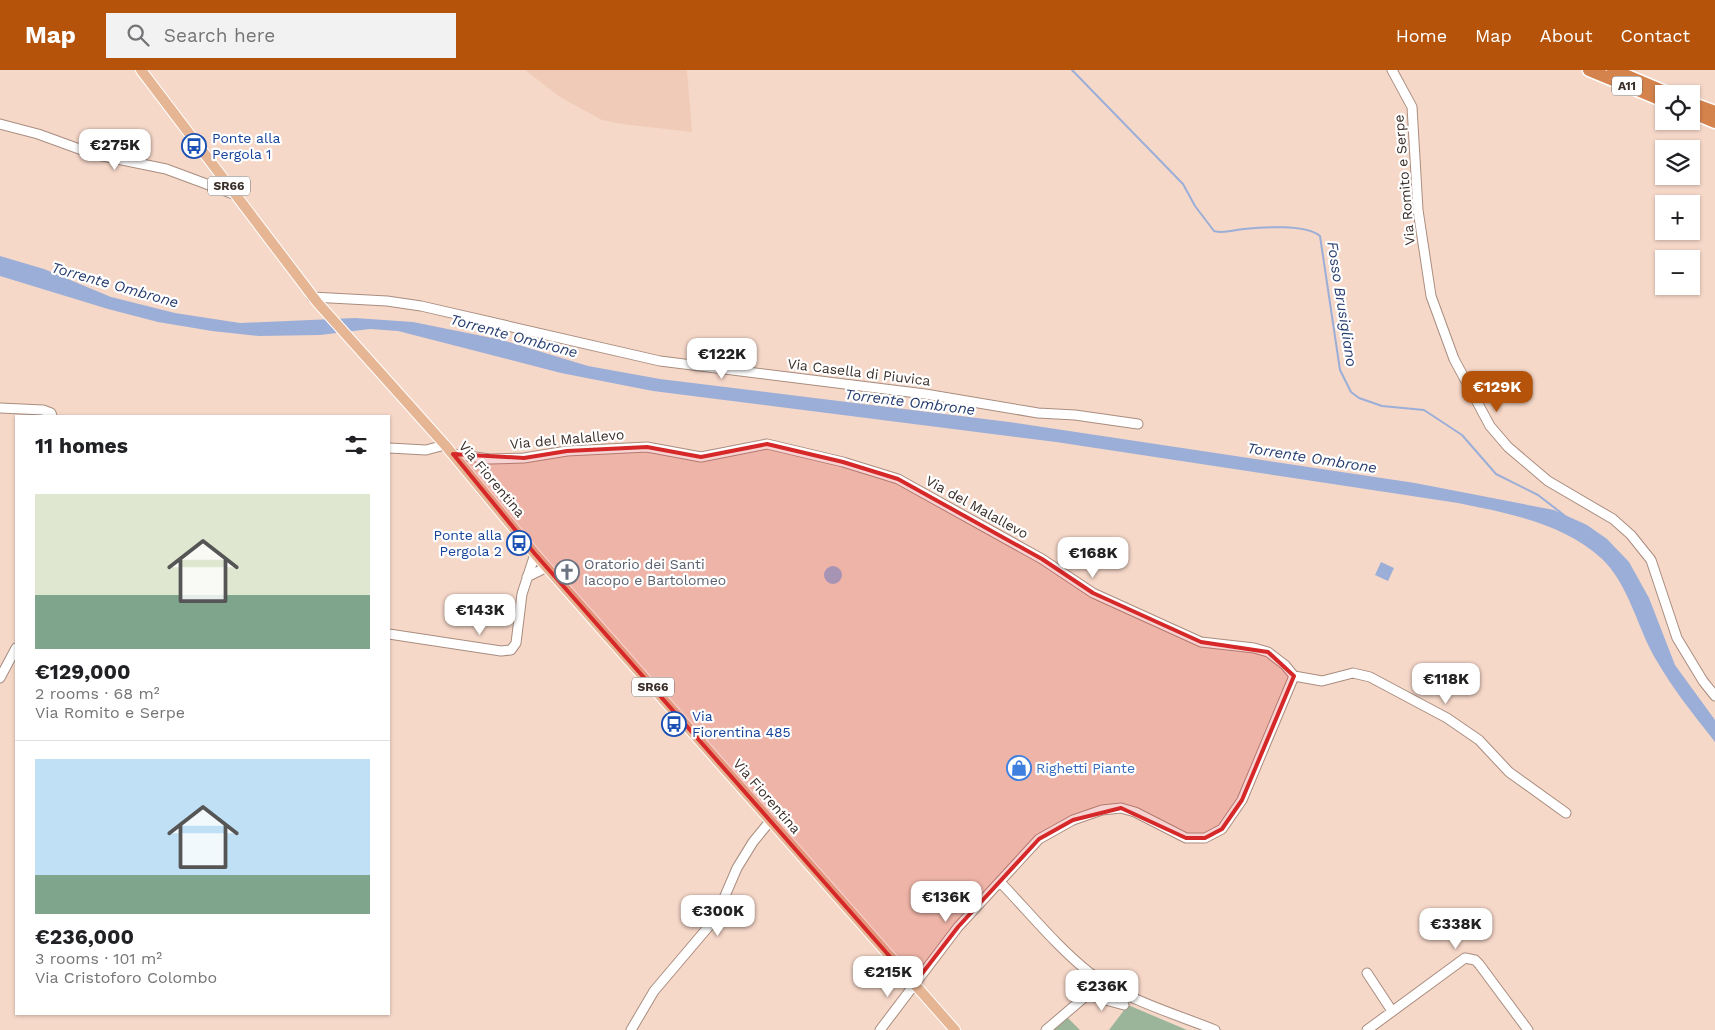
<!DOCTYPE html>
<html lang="en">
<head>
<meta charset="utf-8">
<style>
	body { margin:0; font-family:"Work Sans",sans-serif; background:#f2f2f2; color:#202124; height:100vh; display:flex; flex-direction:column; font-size:19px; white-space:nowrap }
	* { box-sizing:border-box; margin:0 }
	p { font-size:16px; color:#757577 }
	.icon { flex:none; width:28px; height:28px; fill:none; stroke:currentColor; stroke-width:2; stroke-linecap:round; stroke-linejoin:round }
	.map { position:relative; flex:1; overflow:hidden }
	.details { position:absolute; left:15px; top:345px; width:375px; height:600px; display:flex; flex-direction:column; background:#fff; border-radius:0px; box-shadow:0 1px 4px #0004 }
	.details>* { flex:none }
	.buttons { position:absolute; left:1655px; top:15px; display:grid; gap:10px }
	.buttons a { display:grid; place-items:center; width:45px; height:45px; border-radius:0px; background:#fff; box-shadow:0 1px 4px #0004; font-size:25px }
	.price { position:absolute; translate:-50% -42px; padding:0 11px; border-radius:10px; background:#fff; color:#222; font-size:16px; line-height:32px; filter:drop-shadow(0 1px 2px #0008) }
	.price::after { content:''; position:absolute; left:50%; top:30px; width:15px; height:11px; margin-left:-8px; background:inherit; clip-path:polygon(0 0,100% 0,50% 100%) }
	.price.current { background:#b45309; color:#fff }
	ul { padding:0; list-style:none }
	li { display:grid; align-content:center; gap:10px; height:265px; padding:0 20px }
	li+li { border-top:1px solid #e0e0e0 }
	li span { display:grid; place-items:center; height:155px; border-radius:0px; color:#555 }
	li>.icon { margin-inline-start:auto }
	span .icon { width:90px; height:90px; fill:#fffc; stroke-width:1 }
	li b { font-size:21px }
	h2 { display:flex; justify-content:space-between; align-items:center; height:60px; padding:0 20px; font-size:21px }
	header { display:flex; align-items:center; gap:30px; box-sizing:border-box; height:70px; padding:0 25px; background:#b45309; color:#fff }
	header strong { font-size:24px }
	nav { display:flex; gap:28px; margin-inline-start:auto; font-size:18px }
	.search { width:350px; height:45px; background:#f2f2f2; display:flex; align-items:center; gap:12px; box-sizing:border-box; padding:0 18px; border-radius:0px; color:#757577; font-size:19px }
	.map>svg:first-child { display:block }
	.built { fill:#f0cbb8 }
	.green { fill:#9bb59a }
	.water { fill:#9baed7 }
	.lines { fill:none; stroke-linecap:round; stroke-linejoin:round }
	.stream { stroke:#9baed7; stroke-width:2 }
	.minor-casing { stroke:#a98d7f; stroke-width:11 }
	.major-casing { stroke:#fff; stroke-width:12 }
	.highway-casing { stroke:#fff; stroke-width:15 }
	.minor { stroke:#fff; stroke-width:9 }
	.major { stroke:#e6b594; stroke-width:10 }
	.highway { stroke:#d5834d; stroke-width:12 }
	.marked { fill:#d62828; fill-opacity:0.2; stroke:#d62828; stroke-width:4; stroke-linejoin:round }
	.labels { text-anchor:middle; stroke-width:4.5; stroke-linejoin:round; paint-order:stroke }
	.shield { fill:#fff; stroke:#756d68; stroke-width:1 }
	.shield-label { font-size:12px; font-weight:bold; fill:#3a2e28 }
	.transit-label { font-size:14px; fill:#164399; stroke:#fff; text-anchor:start }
	.street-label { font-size:14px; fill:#3a2e28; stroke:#fff }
	.worship-label { font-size:14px; fill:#5b616d; stroke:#fff; text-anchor:start }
	.shop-label { font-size:14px; fill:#366cbe; stroke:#fff; text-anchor:start }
	.water-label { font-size:15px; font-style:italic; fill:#273d70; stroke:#fff }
</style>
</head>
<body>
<header>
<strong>Map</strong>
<div class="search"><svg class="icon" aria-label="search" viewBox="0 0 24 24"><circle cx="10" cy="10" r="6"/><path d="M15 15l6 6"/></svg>Search here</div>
<nav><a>Home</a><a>Map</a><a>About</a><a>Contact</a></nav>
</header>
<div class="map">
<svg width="1715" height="960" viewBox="0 0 1715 960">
	<rect width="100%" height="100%" fill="#f6d8c9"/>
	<!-- built -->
	<path class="built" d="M525,0h162l5,62 -70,-8 -20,-4 -42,-23z"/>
	<!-- green -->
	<path class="green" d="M1128,935l59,25h-78z
		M1066,946l14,14h-29z"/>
	<!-- water -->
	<path class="water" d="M0,186l44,13 67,28 64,16 65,10 115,-5 58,4 89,18 86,26 72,13 349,43 406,61 139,27 33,15 20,14 22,23 20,36 26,67 40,55v22c-21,-27 -43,-54 -60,-84 -18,-31 -26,-74 -54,-100 -38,-35 -94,-45 -143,-55l-402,-61 -403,-51 -92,-18 -163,-42 -28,-2 -50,6 -61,1 -47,-5 -54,-9 -50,-13 -108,-33z
		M1381,492l13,6 -6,13 -13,-6z
		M824 505a9 9 0 1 1 18 0a9 9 0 1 1-18 0Z"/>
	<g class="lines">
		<!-- stream -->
		<path class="stream" d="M1072,0l111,114 12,22 19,25c10,3 19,-1 30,-2 19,-2 62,-5 76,7l20,134 11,22 8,6 23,8 42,4 38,25 34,39 42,21 26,20"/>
		<defs>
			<path id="minor" d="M1392,0l20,37 6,103 13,86 23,63 36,67 18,21 40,34 65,38 18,16 20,25 26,78 26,43 12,15
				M0,54l38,10 55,20 73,15 70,26
				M312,227l75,4 34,5 239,55 265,33 113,19 37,2 63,9
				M0,338l43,2 8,3 1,3
				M389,378l37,2 19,-5
				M453,384l37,5 34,-1 43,-7 80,-4 54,10 66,-13 76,18 55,17 144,80 51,34 108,49 53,6 14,4 17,13 9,11 -52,124 -20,29 -17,9h-19l-51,-26 -14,-4 -19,2 -29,10 -34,19 -81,88 -78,103
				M527,507l20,-10
				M389,564l112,17 10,-1 5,-7 6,-49 13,-40
				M1294,606l28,5 31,-8 17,4 77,41 32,22 30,32 57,41
				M0,608l16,-30
				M1000,812c29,30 57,65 90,91 36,27 83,40 125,57
				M1367,903l25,38
				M1087,925l37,10
				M631,960l23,-39 61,-72 22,-51 16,-26 18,-22
				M1046,960l41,-35 11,-16
				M1367,960l98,-72 10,2 4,4 49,66"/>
			<path id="major" d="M141,0l176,232 128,143 90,109 420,476"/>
			<path id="highway" d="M1589,0l75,31
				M1613,0l57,24
				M1691,33l24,9
				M1691,42l24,10"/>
		</defs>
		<!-- minor casing -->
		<use href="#minor" class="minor-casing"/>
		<!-- major casing -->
		<use href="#major" class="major-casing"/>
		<!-- highway casing -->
		<use href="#highway" class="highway-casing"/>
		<!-- minor -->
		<use href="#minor" class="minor"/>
		<!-- major -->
		<use href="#major" class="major"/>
		<!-- highway -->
		<use href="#highway" class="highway"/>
	</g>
	<!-- marked area -->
	<path class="marked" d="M767,374l76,18 55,17 144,80 51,34 108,49 67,10 26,24 -52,124 -20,29 -17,9h-19l-65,-30 -48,12 -34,19 -81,88 -44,57 -379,-430 -82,-100 71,4 43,-7 80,-4 54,10z"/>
	<!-- icons -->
	<defs>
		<symbol id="bus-ring" viewBox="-11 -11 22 22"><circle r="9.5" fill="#fff" stroke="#1a4fb4" stroke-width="1.5"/><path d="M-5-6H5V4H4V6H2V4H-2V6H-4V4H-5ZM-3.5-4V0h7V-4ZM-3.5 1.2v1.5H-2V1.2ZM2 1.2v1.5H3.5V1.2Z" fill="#1a4fb4"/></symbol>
		<symbol id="church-ring" viewBox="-11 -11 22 22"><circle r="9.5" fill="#fff" stroke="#6b7280" stroke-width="1.5"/><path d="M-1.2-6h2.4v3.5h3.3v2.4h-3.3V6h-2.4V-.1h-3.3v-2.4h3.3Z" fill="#6b7280"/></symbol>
		<symbol id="shop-ring" viewBox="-11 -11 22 22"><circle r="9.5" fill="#fff" stroke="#3f7fe0" stroke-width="1.5"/><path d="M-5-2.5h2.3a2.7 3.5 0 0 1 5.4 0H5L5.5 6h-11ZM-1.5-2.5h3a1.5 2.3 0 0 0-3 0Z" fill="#3f7fe0"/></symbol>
	</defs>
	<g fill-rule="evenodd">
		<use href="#bus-ring" x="180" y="62" width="28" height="28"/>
		<use href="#bus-ring" x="505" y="459" width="28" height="28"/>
		<use href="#church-ring" x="553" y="488" width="28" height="28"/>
		<use href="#bus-ring" x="660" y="640" width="28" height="28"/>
		<use href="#shop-ring" x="1005" y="684" width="28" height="28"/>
	</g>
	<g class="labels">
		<!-- shield labels -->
		<g class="shield">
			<rect x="1612" y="6.5" width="30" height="19" rx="4"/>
			<rect x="208" y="106.5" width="42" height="19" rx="4"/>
			<rect x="632" y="607.5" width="42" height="19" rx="4"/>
		</g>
		<g class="shield-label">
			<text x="1627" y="20">A11</text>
			<text x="229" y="120">SR66</text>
			<text x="653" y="621">SR66</text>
		</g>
		<!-- transit labels -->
		<g class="transit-label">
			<text x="212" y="73">Ponte alla<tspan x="212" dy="16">Pergola 1</tspan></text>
			<text x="502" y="470" text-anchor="end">Ponte alla<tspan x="502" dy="16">Pergola 2</tspan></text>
			<text x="692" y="651">Via<tspan x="692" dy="16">Fiorentina 485</tspan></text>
		</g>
		<!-- street labels -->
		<g class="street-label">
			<text transform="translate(1404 110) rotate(-95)" y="5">Via Romito e Serpe</text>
			<text transform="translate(859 302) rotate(7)" y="5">Via Casella di Piuvica</text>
			<text transform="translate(567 369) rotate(-5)" y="5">Via del Malallevo</text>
			<text transform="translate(492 409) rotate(50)" y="5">Via Fiorentina</text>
			<text transform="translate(977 437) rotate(29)" y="5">Via del Malallevo</text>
			<text transform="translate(767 726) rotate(49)" y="5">Via Fiorentina</text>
		</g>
		<!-- worship labels -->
		<g class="worship-label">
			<text x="584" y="499">Oratorio dei Santi<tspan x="584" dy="16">Iacopo e Bartolomeo</tspan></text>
		</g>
		<!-- shop labels -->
		<g class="shop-label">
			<text x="1036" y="703">Righetti Piante</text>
		</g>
		<!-- water labels -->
		<g class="water-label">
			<text transform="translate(115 215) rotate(16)" y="5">Torrente Ombrone</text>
			<text transform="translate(1342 234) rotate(81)" y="5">Fosso Brusigliano</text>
			<text transform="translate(514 266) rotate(15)" y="5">Torrente Ombrone</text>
			<text transform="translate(910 332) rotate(7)" y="5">Torrente Ombrone</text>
			<text transform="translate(1312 388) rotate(9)" y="5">Torrente Ombrone</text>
		</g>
	</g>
</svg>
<div class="buttons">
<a><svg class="icon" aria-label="locate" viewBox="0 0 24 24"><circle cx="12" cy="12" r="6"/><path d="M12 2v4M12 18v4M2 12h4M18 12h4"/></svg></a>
<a><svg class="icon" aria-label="layers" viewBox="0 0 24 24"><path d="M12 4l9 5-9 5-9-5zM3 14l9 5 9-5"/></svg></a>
<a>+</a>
<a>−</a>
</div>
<b class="price" style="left:115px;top:101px">€275K</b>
<b class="price" style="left:722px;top:310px">€122K</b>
<b class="price current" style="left:1497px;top:343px">€129K</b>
<b class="price" style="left:1093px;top:509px">€168K</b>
<b class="price" style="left:480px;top:566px">€143K</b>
<b class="price" style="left:1446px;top:635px">€118K</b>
<b class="price" style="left:946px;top:853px">€136K</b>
<b class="price" style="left:718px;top:867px">€300K</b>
<b class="price" style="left:1456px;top:880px">€338K</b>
<b class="price" style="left:888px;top:928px">€215K</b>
<b class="price" style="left:1102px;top:942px">€236K</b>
<section class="details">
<h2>11 homes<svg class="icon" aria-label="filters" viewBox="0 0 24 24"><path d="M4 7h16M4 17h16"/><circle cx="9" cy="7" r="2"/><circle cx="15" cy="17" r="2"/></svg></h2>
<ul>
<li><span style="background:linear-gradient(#dfe7d0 65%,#7fa58c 0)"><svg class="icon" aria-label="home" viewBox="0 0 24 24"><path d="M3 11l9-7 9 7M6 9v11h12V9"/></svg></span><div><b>€129,000</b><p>2 rooms · 68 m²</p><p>Via Romito e Serpe</p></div></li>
<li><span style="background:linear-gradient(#bfe0f5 75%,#7fa58c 0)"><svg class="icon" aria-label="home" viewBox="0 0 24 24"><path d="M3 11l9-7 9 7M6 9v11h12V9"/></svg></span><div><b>€236,000</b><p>3 rooms · 101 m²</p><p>Via Cristoforo Colombo</p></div></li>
</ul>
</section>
</div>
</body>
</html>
